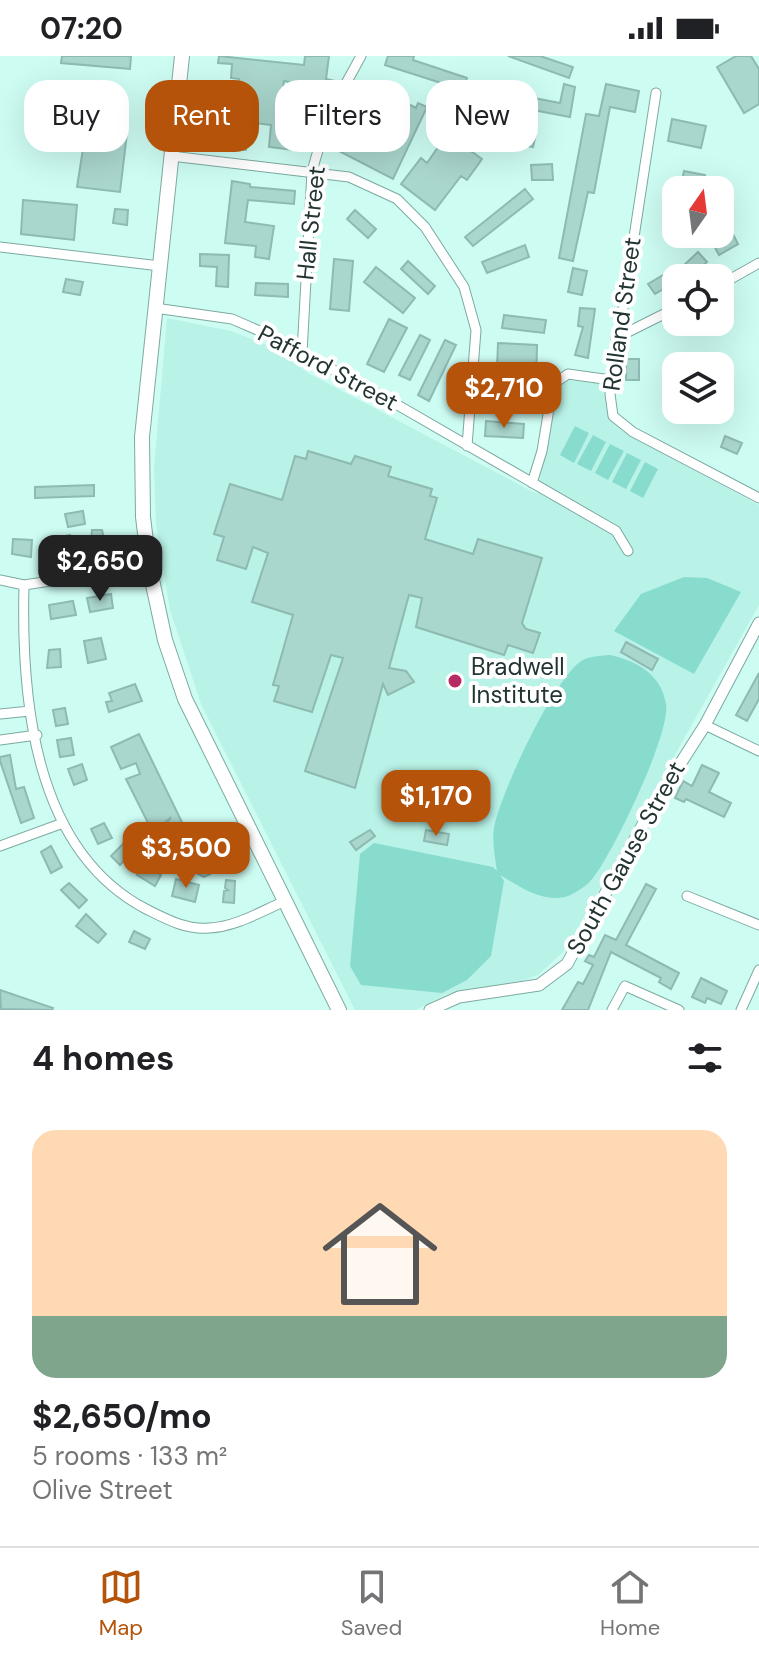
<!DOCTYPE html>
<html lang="en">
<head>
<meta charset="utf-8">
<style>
	body { margin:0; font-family:"DM Sans",sans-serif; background:#f6f6f6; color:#202124; height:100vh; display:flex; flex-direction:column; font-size:30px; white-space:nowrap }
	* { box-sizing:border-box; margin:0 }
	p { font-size:26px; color:#757577 }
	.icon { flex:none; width:44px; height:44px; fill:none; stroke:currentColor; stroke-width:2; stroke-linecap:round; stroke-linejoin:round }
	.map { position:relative; height:954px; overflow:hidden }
	.side { display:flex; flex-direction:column; background:#fff; flex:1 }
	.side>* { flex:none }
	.guide { position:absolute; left:24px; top:24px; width:712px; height:72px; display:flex; gap:16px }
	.needle { width:52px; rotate:14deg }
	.fabs { position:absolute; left:662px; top:120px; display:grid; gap:16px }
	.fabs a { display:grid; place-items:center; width:72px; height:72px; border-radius:16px; background:#fff; box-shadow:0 8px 32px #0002; font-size:40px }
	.price { position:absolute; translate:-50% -68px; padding:0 18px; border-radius:16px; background:#b45309; color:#fff; font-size:26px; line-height:52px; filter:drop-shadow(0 2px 4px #0008) }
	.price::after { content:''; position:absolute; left:50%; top:48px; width:24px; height:18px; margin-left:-12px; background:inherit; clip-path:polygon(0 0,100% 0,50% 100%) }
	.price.current { background:#222; color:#fff }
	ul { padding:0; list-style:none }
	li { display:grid; align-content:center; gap:16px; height:424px; padding:0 32px }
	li+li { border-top:2px solid #e0e0e0 }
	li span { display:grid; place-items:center; height:248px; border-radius:24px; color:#555 }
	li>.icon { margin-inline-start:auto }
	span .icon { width:144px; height:144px; fill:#fffc; stroke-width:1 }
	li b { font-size:34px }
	h2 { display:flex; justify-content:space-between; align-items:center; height:96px; padding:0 32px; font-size:34px }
	.chip { padding:0 28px; border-radius:24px; background:#fff; box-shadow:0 8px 32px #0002; font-size:28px; line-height:72px }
	.chip.current { background:#b45309; color:#fff }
	.status { display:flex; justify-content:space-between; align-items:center; height:56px; padding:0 40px; background:#fff; direction:ltr }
	.status svg { height:22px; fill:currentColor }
	.dock { display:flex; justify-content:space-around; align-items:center; height:112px; border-top:2px solid #e0e0e0; background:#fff; font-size:22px; color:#757577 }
	.dock a { display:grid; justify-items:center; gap:4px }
	.dock .current { color:#b45309 }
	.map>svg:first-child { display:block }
	.built { fill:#b9f2e7 }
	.green { fill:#87dcce }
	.building { fill:#a9d6cd; stroke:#8dbab2; stroke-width:2 }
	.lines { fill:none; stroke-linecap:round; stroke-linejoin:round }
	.minor-casing { stroke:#7da9a1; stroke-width:11 }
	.tertiary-casing { stroke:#7da9a1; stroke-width:13 }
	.primary-casing { stroke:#7da9a1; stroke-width:16 }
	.minor { stroke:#fff; stroke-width:9 }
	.tertiary { stroke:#fff; stroke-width:11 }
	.primary { stroke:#fff; stroke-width:14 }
	.poi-dot { fill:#b72a62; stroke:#fff; stroke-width:3 }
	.labels { text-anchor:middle; stroke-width:8; stroke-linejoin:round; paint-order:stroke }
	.street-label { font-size:24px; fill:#233532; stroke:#fff }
	.poi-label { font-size:24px; fill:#233532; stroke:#fff; text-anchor:start }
</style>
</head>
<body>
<div class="status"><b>07:20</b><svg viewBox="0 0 49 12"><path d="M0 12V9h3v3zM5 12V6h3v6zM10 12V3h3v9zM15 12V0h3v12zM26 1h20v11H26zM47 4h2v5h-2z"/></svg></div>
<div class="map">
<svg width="759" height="954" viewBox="0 0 759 954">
	<rect width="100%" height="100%" fill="#cdfcf3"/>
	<!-- built -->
	<path class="built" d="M167,262l64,13 41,16 38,27 227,120 21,-109 9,-5 36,4 4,30 15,17 137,74v100l-193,344 -28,26 -19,7 -73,12 -30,16h-61l-154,-306 -31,-94 -14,-86 -2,-56z"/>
	<!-- green -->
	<path class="green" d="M575,370l14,7 -15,30 -14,-8z
		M593,379l13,7 -15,29 -14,-7z
		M610,388l14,7 -16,29 -13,-7z
		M627,397l14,7 -15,29 -14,-7z
		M645,406l13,7 -15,29 -13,-7z
		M684,521l23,1 34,14 -47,82 -80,-43 27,-37z
		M610,599c27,6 51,19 56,49 5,29 -53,149 -73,174 -4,6 -17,15 -25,18 -24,8 -48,-9 -68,-21l4,6 -13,75 -24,24 -25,13 -81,-8 -11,-19 10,-112 14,-11 119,24 4,4c-2,-14 -5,-29 -3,-43 6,-34 59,-147 86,-166 7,-6 20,-6 30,-7z"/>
	<!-- building -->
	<path class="building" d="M62,0h69l-1,13 -69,-6z
		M219,0l85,9 1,-9h24l-3,23 9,2 -2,11 -49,-11 -4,25 17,2 -1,4 11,2 -6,37 -32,-4 2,-22 -22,-3 -3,28 -39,-3 2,-20 26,3 1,-17 -12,-1 1,-11 12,2 2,-24 -8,-1 1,-14 -14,-1z
		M388,0h26l-1,4 54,18 -4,12 -78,-25z
		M508,0h32l33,11 -4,11z
		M736,0h15l8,13v35l-15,9 -27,-46z
		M564,28l11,3 -5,30 -95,-18 2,-12 83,16z
		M606,28l33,7 -4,21 -25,-5 -16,86 -6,-1 -15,69 -14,-3 27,-144 13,2z
		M368,38l14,7 2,-4 15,7 2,-4 15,8 2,-5 9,4 -34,72 -54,-28z
		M99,48l22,3 -2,26h8l-7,59 -43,-5 11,-70h10z
		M672,63l34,7 -5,22 -33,-7z
		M469,65l67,13 -3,13 -67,-13z
		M447,78l35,25 -15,21 -6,-4 -26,34 -34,-26 20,-26 6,5z
		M552,108l1,16h-21l-1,-15z
		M684,115l21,4 -3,15h-22z
		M232,125l18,3v3l45,4 -1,13 -46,-4 -3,22 29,4 -5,33 -14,-2 1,-11 -31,-3z
		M525,133l8,10 -60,47 -8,-9z
		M23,144l54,5 -3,35 -53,-6z
		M115,153l13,1 -1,15 -14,-2z
		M355,154l21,19 -8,9 -21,-19z
		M733,178l5,10 -19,11 -6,-11z
		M525,189l4,12 -42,16 -5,-11z
		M698,196l9,10 -16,13 -8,-9z
		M200,198l29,1 -1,32 -12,-1 1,-19 -17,-1z
		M334,203l19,2 -4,50 -19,-2z
		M408,205l27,25 -7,8 -27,-25z
		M376,211l39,31 -12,15 -39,-31z
		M573,212l14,3 -5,24 -14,-3z
		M663,219l7,10 -15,9 -7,-10z
		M66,223l17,3 -3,13 -17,-3z
		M256,227l32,1v13l-33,-2z
		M580,252l15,1 -7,49 -13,-3 8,-28 -5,-1z
		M504,259l42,5 -2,13 -42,-5z
		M389,263l18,9 -23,44 -17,-8z
		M420,279l10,5 -20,40 -11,-5z
		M445,284l11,5 -27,56 -11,-6z
		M498,287l39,2 -1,40 -4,26 -46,-4 2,-40 9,1z
		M626,303h13v21h-13z
		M486,365l38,3 -1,14 -38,-2z
		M725,380l17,7 -5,11 -16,-7z
		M308,395l43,13 4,-8 36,11 -3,9 44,13 -2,7 7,2 -12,41 48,15 5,-15 64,19 -20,65 4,6 14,4 -7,20 -25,-8 -4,10 -88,-28 6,-29 -13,-3 -20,73 17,3 8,11 -26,13 -5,-11 -28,104 -50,-17 38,-113 -12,-3 -19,57 -38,-11 5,-15 -6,-1 20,-70 -41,-13 16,-49 -15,-6 -7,22 -29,-9 7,-23 -10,-3 16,-50 52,16 13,-44 11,3z
		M94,429v11l-59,2v-11z
		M83,455l2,13 -17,3 -3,-13z
		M92,474h10l6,24h-18z
		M70,479l4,15 -27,6 -4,-15z
		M13,483l19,1 -1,17 -19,-3z
		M111,538l2,14 -23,4 -3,-14z
		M73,545l3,14 -25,4 -2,-14z
		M101,582l5,21 -18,4 -4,-22z
		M626,586l32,17 -6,11 -31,-18z
		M60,593l1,18 -14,1 2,-18z
		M759,617v26l-12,22 -11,-6z
		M135,628l7,17 -33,11 -3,-10 6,-1 -3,-8z
		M65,652l3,16 -12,2 -3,-16z
		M139,678l55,113 8,-4 14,28 -12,6 -20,-11 -10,-19 -11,5 -6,-12 14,-23 -18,16 -27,-54 14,-5 -4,-11 -15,6 -10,-22z
		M71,682l3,17 -14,2 -3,-17z
		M10,699l6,34 8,-2 10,31 -13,5 -21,-62v-4z
		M82,708l5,16 -13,5 -6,-16z
		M702,709l17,8 -10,19 22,11 -7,14 -38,-18 -2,3 -9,-4 8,-17 9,5z
		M104,767l8,15 -14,6 -7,-15z
		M370,774l5,6 -19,14 -6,-8z
		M426,774l23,4 -2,11 -23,-4z
		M124,787l9,9 -13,13 -9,-9z
		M51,790l11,21 -11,6 -10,-21z
		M143,808l18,11 -6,11 -18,-11z
		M176,823l23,6 -4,17 -23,-6z
		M226,824l9,1 -1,22 -11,-1 1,-11 4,-1 -3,-2z
		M69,827l18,17 -8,8 -18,-18z
		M646,828l10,5 -30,56 53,28 -8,16 -12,-7 2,-4 -50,-26 -23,58h-26l16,-28 5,2 10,-19 -8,-4 4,-6 5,2 11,-22 11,5z
		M86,858l20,20 -8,9 -22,-17z
		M134,875l16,8 -5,10 -16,-7z
		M701,922l26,13 -6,13 -14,-6 -2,5 -13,-6z
		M0,934l53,18 -1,2 -51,-1z"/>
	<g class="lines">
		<defs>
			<path id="minor" d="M656,37l-46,301 3,22 20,16 126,66
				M171,100l178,21 48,22 28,28 39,60 12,43 -9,116
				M0,191l160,19
				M720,229l39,-22
				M155,252l77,11 30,13 120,64 234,135 12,20
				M616,282l60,-30
				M302,297l10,-182 16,-55 33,-60
				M532,427l10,-32 11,-67 15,-10 43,6
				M0,524l24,5 125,-19
				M24,529c-3,112 9,265 122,324 20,10 40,21 63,19 26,-1 51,-16 74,-26
				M0,658l30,-3
				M705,669l54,26
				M0,684l37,-5
				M0,790l63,-23
				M687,840l72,29
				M612,954l13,-24 54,24
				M741,954l18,-40"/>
			<path id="tertiary" d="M430,954l29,-13 80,-12 28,-21 85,-156 53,-83 54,-102"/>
			<path id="primary" d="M182,0l-40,381 1,80 6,49 16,74 20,59 154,311"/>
		</defs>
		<!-- minor casing -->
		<use href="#minor" class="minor-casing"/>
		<!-- tertiary casing -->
		<use href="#tertiary" class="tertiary-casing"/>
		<!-- primary casing -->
		<use href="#primary" class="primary-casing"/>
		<!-- minor -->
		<use href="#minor" class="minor"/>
		<!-- tertiary -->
		<use href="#tertiary" class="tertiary"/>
		<!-- primary -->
		<use href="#primary" class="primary"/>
	</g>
	<!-- markers -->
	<circle class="poi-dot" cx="455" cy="625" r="8"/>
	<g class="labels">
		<!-- street labels -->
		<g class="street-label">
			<text transform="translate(311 167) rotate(-84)" y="8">Hall Street</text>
			<text transform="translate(622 258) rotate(-82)" y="8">Rolland Street</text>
			<text transform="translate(328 312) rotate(28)" y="8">Pafford Street</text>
			<text transform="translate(626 802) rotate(-61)" y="8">South Gause Street</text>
		</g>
		<!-- poi labels -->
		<g class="poi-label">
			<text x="471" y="619">Bradwell<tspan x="471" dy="28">Institute</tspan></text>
		</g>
	</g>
</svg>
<div class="fabs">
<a><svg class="needle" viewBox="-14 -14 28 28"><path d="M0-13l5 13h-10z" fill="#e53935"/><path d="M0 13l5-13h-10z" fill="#757577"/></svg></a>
<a><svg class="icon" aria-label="locate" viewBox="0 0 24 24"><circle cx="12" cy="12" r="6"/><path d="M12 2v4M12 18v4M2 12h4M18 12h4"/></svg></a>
<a><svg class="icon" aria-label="layers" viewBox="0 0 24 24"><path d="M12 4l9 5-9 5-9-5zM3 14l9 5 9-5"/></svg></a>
</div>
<b class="price" style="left:504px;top:374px">$2,710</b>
<b class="price current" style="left:100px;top:547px">$2,650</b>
<b class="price" style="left:436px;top:782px">$1,170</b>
<b class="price" style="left:186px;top:834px">$3,500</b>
<div class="guide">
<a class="chip">Buy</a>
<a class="chip current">Rent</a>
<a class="chip">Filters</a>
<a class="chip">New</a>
</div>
</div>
<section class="side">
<h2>4 homes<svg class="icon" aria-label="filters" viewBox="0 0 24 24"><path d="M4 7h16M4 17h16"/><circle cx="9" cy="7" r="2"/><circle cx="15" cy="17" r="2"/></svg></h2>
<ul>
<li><span style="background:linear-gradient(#ffd9b3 75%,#7fa58c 0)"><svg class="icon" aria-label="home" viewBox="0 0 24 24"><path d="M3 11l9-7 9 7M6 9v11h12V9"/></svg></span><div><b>$2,650/mo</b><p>5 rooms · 133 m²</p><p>Olive Street</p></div></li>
</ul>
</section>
<nav class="dock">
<a class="current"><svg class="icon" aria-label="map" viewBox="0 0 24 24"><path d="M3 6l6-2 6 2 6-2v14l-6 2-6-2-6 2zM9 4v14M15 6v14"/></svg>Map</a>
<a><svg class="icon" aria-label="saved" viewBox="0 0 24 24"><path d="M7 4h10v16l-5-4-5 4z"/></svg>Saved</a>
<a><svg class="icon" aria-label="home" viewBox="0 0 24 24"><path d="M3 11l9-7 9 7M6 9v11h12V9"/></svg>Home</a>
</nav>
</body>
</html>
